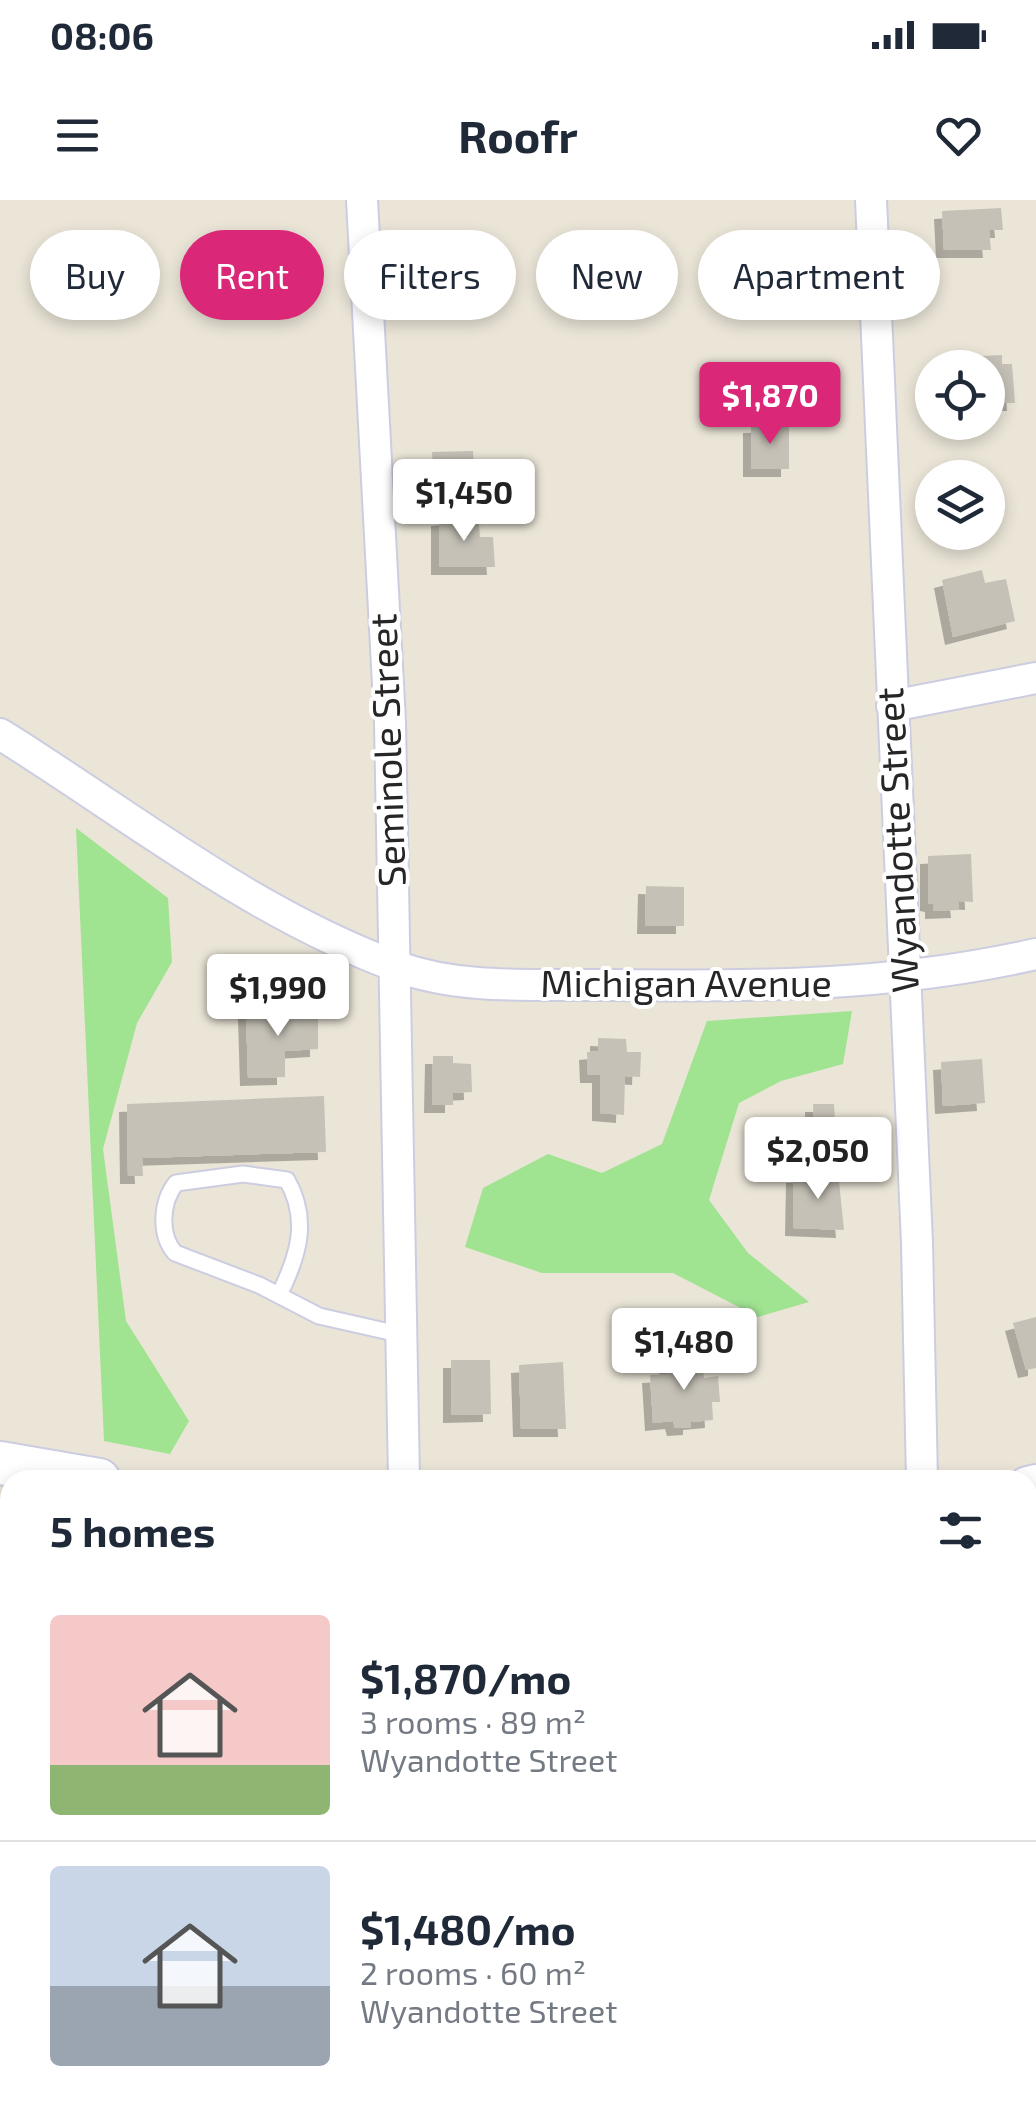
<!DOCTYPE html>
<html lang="en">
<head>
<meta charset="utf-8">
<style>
	body { margin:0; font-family:"Exo 2",sans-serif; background:#f2f2f3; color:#1f2937; height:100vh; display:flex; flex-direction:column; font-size:38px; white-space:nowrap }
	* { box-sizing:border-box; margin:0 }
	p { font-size:32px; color:#747a83 }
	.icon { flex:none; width:55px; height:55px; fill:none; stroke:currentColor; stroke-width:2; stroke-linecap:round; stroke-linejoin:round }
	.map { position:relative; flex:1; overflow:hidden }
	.details { position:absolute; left:0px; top:1270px; width:1038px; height:642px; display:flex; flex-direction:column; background:#fff; border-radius:30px 30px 0 0; box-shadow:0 5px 15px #0003 }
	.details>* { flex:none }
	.guide { position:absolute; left:30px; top:30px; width:978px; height:90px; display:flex; gap:20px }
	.controls { position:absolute; left:915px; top:150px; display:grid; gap:20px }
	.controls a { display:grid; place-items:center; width:90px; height:90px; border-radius:50%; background:#fff; box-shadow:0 5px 15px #0003; font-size:50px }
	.price { position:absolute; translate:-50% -85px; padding:0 22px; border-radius:10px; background:#fff; color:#222; font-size:32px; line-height:65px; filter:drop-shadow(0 2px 5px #0008) }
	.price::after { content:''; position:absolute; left:50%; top:60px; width:30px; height:22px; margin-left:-15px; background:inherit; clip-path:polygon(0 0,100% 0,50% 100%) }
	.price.active { background:#db2777; color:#fff }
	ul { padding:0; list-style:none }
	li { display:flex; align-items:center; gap:30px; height:250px; padding:0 50px }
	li+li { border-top:2px solid #e0e1e3 }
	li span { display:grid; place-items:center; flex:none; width:280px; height:200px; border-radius:10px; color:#555 }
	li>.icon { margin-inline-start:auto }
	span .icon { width:120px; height:120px; fill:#fffc; stroke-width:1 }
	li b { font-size:42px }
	h2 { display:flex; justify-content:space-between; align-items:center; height:120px; padding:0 50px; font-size:42px }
	.chip { padding:0 35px; border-radius:45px; background:#fff; box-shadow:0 5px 15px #0003; font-size:35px; line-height:90px }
	.chip.active { background:#db2777; color:#fff }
	.status { display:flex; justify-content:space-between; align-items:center; height:70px; padding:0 50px; background:#fff; direction:ltr }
	.status svg { height:28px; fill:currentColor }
	header { display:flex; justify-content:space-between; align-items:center; height:130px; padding:0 50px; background:#fff; font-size:45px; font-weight:700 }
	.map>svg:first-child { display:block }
	.green { fill:#a0e391 }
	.building { fill:#c5c1b7; filter:url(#shadow) }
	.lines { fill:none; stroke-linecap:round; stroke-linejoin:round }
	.lane-casing { stroke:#cccde1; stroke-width:19 }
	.street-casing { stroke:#cccde1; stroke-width:34 }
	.secondary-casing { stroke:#cccde1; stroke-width:46 }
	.lane { stroke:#fff; stroke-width:15 }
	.street { stroke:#fff; stroke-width:30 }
	.secondary { stroke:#fff; stroke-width:42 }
	.labels { text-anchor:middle; stroke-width:8; stroke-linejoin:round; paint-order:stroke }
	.street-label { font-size:38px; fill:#262626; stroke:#fff }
</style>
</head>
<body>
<div class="status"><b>08:06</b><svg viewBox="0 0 49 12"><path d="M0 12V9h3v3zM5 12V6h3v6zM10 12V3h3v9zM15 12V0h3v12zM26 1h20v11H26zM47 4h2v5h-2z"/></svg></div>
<header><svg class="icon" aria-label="menu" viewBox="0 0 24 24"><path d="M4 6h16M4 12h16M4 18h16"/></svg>Roofr<svg class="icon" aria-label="heart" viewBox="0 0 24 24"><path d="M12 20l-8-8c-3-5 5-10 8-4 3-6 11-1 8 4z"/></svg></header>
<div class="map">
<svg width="1036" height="1912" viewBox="0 0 1036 1912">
	<defs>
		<filter id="shadow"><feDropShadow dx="-8" dy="8" stdDeviation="0" flood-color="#0004"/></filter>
	</defs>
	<rect width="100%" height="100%" fill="#eae5d7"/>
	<!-- green -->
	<path class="green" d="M76,628l92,70 4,64 -35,61 -34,126 23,172 63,100 -19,33 -66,-13z
		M852,811l-9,53 -62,17 -42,22 -30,97 39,53 61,49 -51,15 -85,-44h-131l-77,-26 18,-59 65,-34 54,19 60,-29 45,-123z
		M1036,1353v87l-8,34v-119z
		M1036,1657v255h-343l16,-10h319v-237z"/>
	<!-- building -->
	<path class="building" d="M1001,8l2,22h-14l2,20h-47l-2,-39z
		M1002,155v9h10l3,39h-27v-35h-46v-10z
		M803,167l1,15h9l2,30 -57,4 -1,-46z
		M789,224v45h-38v-44z
		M473,251l3,46 -41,1 -1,-17h-5l-2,-10 6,-1 -1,-18z
		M478,315l2,22h13l2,30h-56v-49z
		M982,370l3,13 21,-4 9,42 -62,16 -11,-57z
		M971,654l2,48 -15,-1 1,9 -26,1v-7l-5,-1v-47z
		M646,686l38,1v39h-39z
		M318,810v39l-33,2v26l-37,1 -2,-67z
		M598,838l28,1 1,13h14l-1,25 -15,-1 -1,39 -24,-2v-38h-12l-1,-23 11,-1z
		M433,856h20v7l18,1 1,28 -19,1v12h-21z
		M982,859l3,44 -42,3 -2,-44z
		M324,896l2,56 -184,6 1,18h-15l-1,-72z
		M813,904h21l3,50h-22z
		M838,972l6,58 -51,-2 1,-53z
		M1036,1117v51l-10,2 -13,-47z
		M702,1157l2,21 14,-2 2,26h-8l1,18 -22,2v5l-16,1 -2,-7 -20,2 -3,-48 18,-1 -1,-15z
		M451,1160h39l1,54 -40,1z
		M563,1162l3,67h-45l-2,-64z
		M325,1902h97l2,10h-97z"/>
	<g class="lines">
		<defs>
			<path id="lane" d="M279,1095c19,-38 31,-75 8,-115l-44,-6 -67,9c-15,19 -17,52 -1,70l84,32 60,31 84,19
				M1028,1592l8,-21
				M441,1902l1,10
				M614,1912l15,-10"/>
			<path id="street" d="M362,0l28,522 14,758
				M871,0l46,1043 5,237
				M892,506l144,-28
				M0,534c130,81 253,180 398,233 64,23 135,17 202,18 153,1 285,3 436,-31"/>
			<path id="secondary" d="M0,1263l99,17
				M1028,1288l8,-2"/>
		</defs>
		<!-- lane casing -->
		<use href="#lane" class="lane-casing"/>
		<!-- street casing -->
		<use href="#street" class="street-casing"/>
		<!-- secondary casing -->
		<use href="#secondary" class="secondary-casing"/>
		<!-- lane -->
		<use href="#lane" class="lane"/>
		<!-- street -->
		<use href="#street" class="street"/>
		<!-- secondary -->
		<use href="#secondary" class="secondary"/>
	</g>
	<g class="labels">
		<!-- street labels -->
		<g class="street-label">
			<text transform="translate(388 550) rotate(-92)" y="13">Seminole Street</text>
			<text transform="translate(898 640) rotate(-93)" y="13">Wyandotte Street</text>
			<text x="686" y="797">Michigan Avenue</text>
		</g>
	</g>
</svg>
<div class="controls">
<a><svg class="icon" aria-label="locate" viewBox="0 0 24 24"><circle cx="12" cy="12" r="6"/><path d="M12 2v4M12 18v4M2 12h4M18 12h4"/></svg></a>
<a><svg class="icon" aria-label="layers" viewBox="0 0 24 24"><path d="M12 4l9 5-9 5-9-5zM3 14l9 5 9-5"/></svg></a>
</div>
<b class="price active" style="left:770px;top:247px">$1,870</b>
<b class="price" style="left:464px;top:344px">$1,450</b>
<b class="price" style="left:278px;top:839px">$1,990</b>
<b class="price" style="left:818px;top:1002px">$2,050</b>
<b class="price" style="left:684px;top:1193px">$1,480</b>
<div class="guide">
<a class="chip">Buy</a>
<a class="chip active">Rent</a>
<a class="chip">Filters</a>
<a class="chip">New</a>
<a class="chip">Apartment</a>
</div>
<section class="details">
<h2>5 homes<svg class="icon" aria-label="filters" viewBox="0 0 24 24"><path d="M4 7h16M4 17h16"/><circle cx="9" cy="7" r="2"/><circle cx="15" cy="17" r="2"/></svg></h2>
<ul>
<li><span style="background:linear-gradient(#f6c9c9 75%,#8fb573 0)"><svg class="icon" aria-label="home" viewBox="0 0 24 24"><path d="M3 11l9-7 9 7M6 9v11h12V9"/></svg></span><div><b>$1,870/mo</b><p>3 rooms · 89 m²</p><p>Wyandotte Street</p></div></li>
<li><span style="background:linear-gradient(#c9d6e8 60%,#9aa5b1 0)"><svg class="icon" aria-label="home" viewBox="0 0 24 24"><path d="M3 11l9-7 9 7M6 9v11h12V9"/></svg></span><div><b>$1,480/mo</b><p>2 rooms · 60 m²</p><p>Wyandotte Street</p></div></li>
</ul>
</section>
</div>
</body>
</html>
